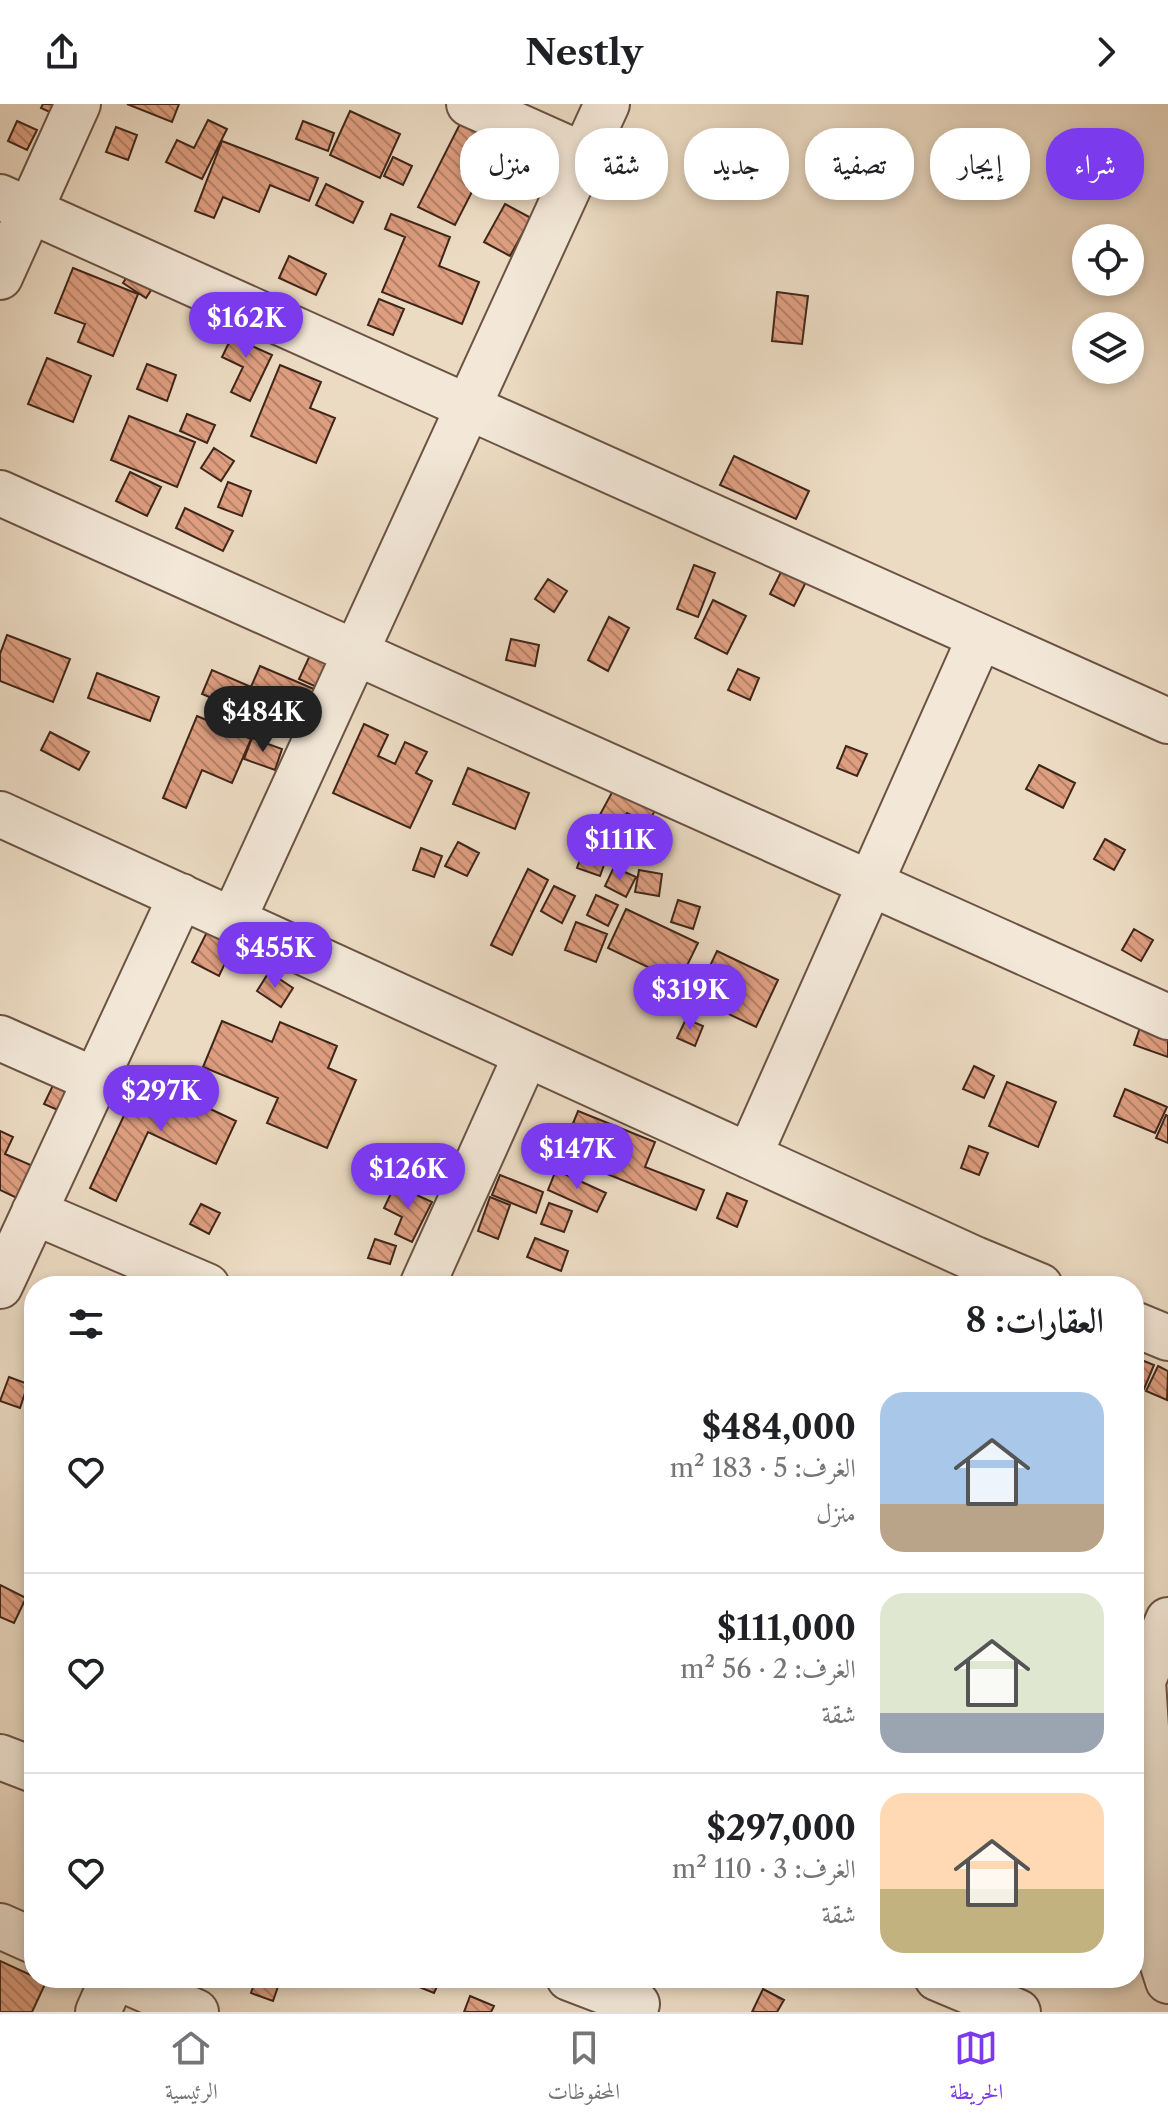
<!DOCTYPE html>
<html lang="ar">
<head>
<meta charset="utf-8">
<style>
	body { margin:0; font-family:"Libre Caslon Text",Amiri,serif; background:#f6f6f6; color:#202124; direction:rtl; height:100vh; display:flex; flex-direction:column; font-size:30px; white-space:nowrap }
	* { box-sizing:border-box; margin:0 }
	p { font-size:26px; color:#757577 }
	.icon { flex:none; width:44px; height:44px; fill:none; stroke:currentColor; stroke-width:2; stroke-linecap:round; stroke-linejoin:round }
	.map { position:relative; flex:1; overflow:hidden; direction:ltr }
	.drawer { position:absolute; left:24px; top:1172px; width:1120px; height:712px; display:flex; flex-direction:column; background:#fff; border-radius:32px; box-shadow:0 4px 12px #0003; direction:rtl }
	.drawer>* { flex:none }
	.banner { position:absolute; left:24px; top:24px; width:1120px; height:72px; direction:rtl; display:flex; gap:16px }
	.tools { position:absolute; left:1072px; top:120px; display:grid; gap:16px }
	.tools a { display:grid; place-items:center; width:72px; height:72px; border-radius:50%; background:#fff; box-shadow:0 4px 12px #0003; font-size:40px }
	.price { position:absolute; translate:-50% -68px; padding:0 18px; border-radius:28px; background:#7c3aed; color:#fff; font-size:26px; line-height:52px; filter:drop-shadow(0 2px 4px #0008) }
	.price::after { content:''; position:absolute; left:50%; top:48px; width:24px; height:18px; margin-left:-12px; background:inherit; clip-path:polygon(0 0,100% 0,50% 100%) }
	.price.selected { background:#222; color:#fff }
	ul { padding:0; list-style:none }
	li { display:flex; align-items:center; gap:24px; height:200px; padding:0 40px }
	li+li { border-top:2px solid #e0e0e0 }
	li span { display:grid; place-items:center; flex:none; width:224px; height:160px; border-radius:24px; color:#555 }
	li>.icon { margin-inline-start:auto }
	span .icon { width:96px; height:96px; fill:#fffc; stroke-width:1 }
	li b { font-size:34px }
	h2 { display:flex; justify-content:space-between; align-items:center; height:96px; padding:0 40px; font-size:34px }
	.pill { padding:0 28px; border-radius:32px; background:#fff; box-shadow:0 4px 12px #0003; font-size:28px; line-height:72px }
	.pill.selected { background:#7c3aed; color:#fff }
	header { display:flex; justify-content:space-between; align-items:center; height:104px; padding:0 40px; background:#fff; font-size:36px; font-weight:700 }
	.tabs { display:flex; justify-content:space-around; align-items:center; height:112px; border-top:2px solid #e0e0e0; background:#fff; font-size:22px; color:#757577 }
	.tabs a { display:grid; justify-items:center; gap:4px }
	.tabs .selected { color:#7c3aed }
	.map>svg:first-child { display:block }
	.building { fill:url(#building-back-hatch); stroke:#40261a; stroke-width:2 }
	.lines { fill:none; stroke-linecap:round; stroke-linejoin:round }
	.minor-casing { stroke:#6b5344; stroke-width:48 }
	.minor { stroke:#f3e8d8; stroke-width:44 }
</style>
</head>
<body>
<header><svg class="icon" aria-label="forward" viewBox="0 0 24 24"><path d="M9 5l7 7-7 7"/></svg>Nestly<svg class="icon" aria-label="share" viewBox="0 0 24 24"><path d="M12 15V3M7 8l5-5 5 5M5 13v7h14v-7"/></svg></header>
<div class="map">
<svg width="1168" height="1908" viewBox="0 0 1168 1908">
	<defs>
		<pattern id="building-back-hatch" width="6" height="6" patternUnits="userSpaceOnUse" patternTransform="scale(2)"><rect width="6" height="6" fill="#de9e80"/><path d="M-1 5l2 2M0 0l6 6M5-1l2 2" fill="none" stroke="#b58168"/></pattern>
	</defs>
	<rect width="100%" height="100%" fill="#ecdbc3"/>
	<filter id="stains"><feTurbulence type="fractalNoise" baseFrequency=".0025" numOctaves="4"/><feColorMatrix values="0 0 0 0 .2 0 0 0 0 .09 0 0 0 0 .02 0 0 0 .5 -.17"/></filter>
	<radialGradient id="worn" r=".72"><stop offset=".6" stop-color="#630" stop-opacity="0"/><stop offset="1" stop-color="#630" stop-opacity=".3"/></radialGradient>
	<!-- building -->
	<path class="building" d="M43,0h26l-6,14 -22,-10z
		M127,0h52l-7,18z
		M350,7l50,23 -20,44 -50,-23z
		M465,10l19,9 -23,48 17,9 -23,45 -37,-18z
		M208,16l19,9 -25,50 -36,-17 11,-22 17,8z
		M17,17l20,9 -10,20 -19,-9z
		M303,17l31,12 -6,18 -32,-12z
		M116,23l21,8 -9,25 -22,-8z
		M222,37l96,37 -9,23 -39,-16 -11,27 -36,-15 -9,21 -19,-7z
		M393,53l19,9 -9,19 -19,-9z
		M326,80l37,18 -10,21 -37,-18z
		M505,100l26,14 -21,38 -26,-14z
		M391,110l59,23 -11,29 40,16 -17,42 -80,-32 23,-55 -20,-8z
		M289,152l37,18 -10,21 -37,-17z
		M73,164l65,26 -25,62 -35,-14 7,-18 -30,-11z
		M132,165l23,15 -9,14 -23,-15z
		M777,188l31,4 -6,48 -30,-3z
		M379,195l25,10 -11,26 -25,-10z
		M240,216l17,9 -7,16 22,10 -22,46 -19,-9 12,-25 -21,-10z
		M47,254l44,18 -18,46 -45,-18z
		M147,260l29,11 -9,26 -30,-12z
		M280,261l41,17 -11,26 25,10 -19,45 -65,-27z
		M187,310l28,11 -8,18 -27,-12z
		M129,312l66,26 -18,45 -66,-27z
		M214,344l20,13 -13,20 -20,-13z
		M734,352l75,35 -13,28 -76,-34z
		M130,368l31,15 -14,29 -31,-15z
		M228,378l23,9 -9,25 -24,-9z
		M185,404l48,23 -10,20 -47,-23z
		M694,461l21,8 -17,44 -21,-8z
		M782,466l24,12 -12,24 -24,-12z
		M548,475l19,12 -13,21 -19,-13z
		M713,496l33,16 -19,38 -32,-16z
		M609,513l20,11 -21,43 -20,-11z
		M7,531l63,24 -17,43 -53,-21v-27z
		M511,535l28,6 -4,21 -29,-6z
		M311,549l22,11 -12,25 -22,-10z
		M260,562l61,26 -18,44 -101,-42 10,-24 39,17z
		M738,565l21,9 -9,22 -22,-10z
		M97,569l62,24 -9,24 -62,-23z
		M197,612l54,23 -19,44 -30,-13 -16,38 -23,-10z
		M364,620l24,11 -10,21 17,8 10,-22 22,10 -11,21 16,8 -22,47 -77,-35z
		M50,628l39,20 -10,18 -38,-20z
		M252,634l30,11 -7,21 -31,-11z
		M846,642l21,8 -10,22 -20,-8z
		M1039,661l36,18 -12,25 -37,-19z
		M468,664l61,25 -14,36 -62,-25z
		M616,681l41,22 -9,16 -21,-10 -11,19 -20,-10z
		M1105,735l20,11 -11,20 -20,-11z
		M458,738l21,11 -12,23 -22,-10z
		M586,739l23,8 -9,25 -23,-8z
		M421,744l21,8 -8,21 -21,-7z
		M614,763l22,10 -10,20 -21,-11z
		M528,765l20,11 -36,75 -21,-10z
		M639,766l23,4 -3,22 -24,-4z
		M554,782l21,10 -13,27 -21,-12z
		M596,791l22,10 -10,21 -21,-11z
		M678,796l22,7 -7,22 -22,-7z
		M626,805l72,34 -19,39 -71,-34z
		M576,818l31,12 -11,28 -31,-12z
		M209,824l27,12 -17,36 -27,-14z
		M1134,825l19,11 -12,21 -19,-11z
		M717,847l61,29 -22,47 -61,-29z
		M269,868l24,16 -12,19 -24,-16z
		M686,915l17,7 -8,20 -18,-8z
		M222,917l50,21 8,-20 57,24 -9,22 28,12 -29,68 -60,-25 11,-25 -75,-31z
		M1142,918l26,10v25l-34,-12z
		M974,962l20,10 -10,22 -21,-9z
		M57,973l25,11 -13,27 -25,-11z
		M142,973l94,44 -20,43 -68,-32 -32,69 -26,-13z
		M1007,978l49,20 -18,45 -49,-21z
		M1125,985l42,18 -12,26 -41,-17z
		M578,1007l77,31 -10,25 59,23 -8,20 -136,-55z
		M1166,1011l2,1v27l-12,-5z
		M0,1027l13,6 -8,17 28,12 -14,33 -19,-9z
		M969,1042l19,7 -9,22 -18,-7z
		M556,1066l50,23 -9,19 -49,-22z
		M500,1071l43,17 -7,21 -44,-18z
		M395,1081l37,17 -20,40 -17,-8 7,-17 -18,-9z
		M727,1089l20,8 -10,26 -20,-9z
		M490,1093l20,8 -12,34 -20,-8z
		M549,1099l23,8 -8,21 -23,-8z
		M201,1100l19,9 -11,21 -19,-10z
		M535,1134l33,13 -7,20 -34,-14z
		M375,1135l21,7 -6,18 -22,-6z
		M1134,1253l20,8 -10,24 -10,-3z
		M1158,1262l10,5 -1,29 -21,-9z
		M9,1273l19,7 -8,24 -20,-7z
		M0,1481l26,13 -12,25 -14,-6z
		M0,1857l46,21 -14,30h-32z
		M256,1874h25l-8,23 -22,-8z
		M397,1874h44l-7,15z
		M763,1885l21,11 -7,12h-25z
		M470,1892l24,10 -3,6h-27z"/>
	<g class="lines">
		<defs>
			<path id="minor" d="M469,0l114,51
				M0,93l1168,524
				M0,173l78,-173
				M0,389l1168,524
				M0,710l975,445 65,27
				M233,816l374,-816
				M0,934l95,42
				M749,1052l231,-519
				M34,1108l173,74
				M0,1182l181,-390
				M422,1182l104,-231
				M1134,1220l34,14
				M1168,1516l-25,61 18,278 7,22
				M0,1653l34,13
				M0,1822l34,15
				M119,1874l77,34
				M569,1874l68,26
				M937,1874l81,34
				M98,1908l15,-34"/>
		</defs>
		<!-- minor casing -->
		<use href="#minor" class="minor-casing"/>
		<!-- minor -->
		<use href="#minor" class="minor"/>
	</g>
	<rect width="100%" height="100%" filter="url(#stains)"/>
	<rect width="100%" height="100%" fill="url(#worn)"/>
</svg>
<div class="tools">
<a><svg class="icon" aria-label="locate" viewBox="0 0 24 24"><circle cx="12" cy="12" r="6"/><path d="M12 2v4M12 18v4M2 12h4M18 12h4"/></svg></a>
<a><svg class="icon" aria-label="layers" viewBox="0 0 24 24"><path d="M12 4l9 5-9 5-9-5zM3 14l9 5 9-5"/></svg></a>
</div>
<b class="price" style="left:246px;top:256px">$162K</b>
<b class="price selected" style="left:263px;top:650px">$484K</b>
<b class="price" style="left:620px;top:778px">$111K</b>
<b class="price" style="left:275px;top:886px">$455K</b>
<b class="price" style="left:690px;top:928px">$319K</b>
<b class="price" style="left:161px;top:1029px">$297K</b>
<b class="price" style="left:577px;top:1087px">$147K</b>
<b class="price" style="left:408px;top:1107px">$126K</b>
<div class="banner">
<a class="pill selected">شراء</a>
<a class="pill">إيجار</a>
<a class="pill">تصفية</a>
<a class="pill">جديد</a>
<a class="pill">شقة</a>
<a class="pill">منزل</a>
</div>
<section class="drawer">
<h2>العقارات: 8<svg class="icon" aria-label="filters" viewBox="0 0 24 24"><path d="M4 7h16M4 17h16"/><circle cx="9" cy="7" r="2"/><circle cx="15" cy="17" r="2"/></svg></h2>
<ul>
<li><span style="background:linear-gradient(#a9c7e8 70%,#b9a48a 0)"><svg class="icon" aria-label="home" viewBox="0 0 24 24"><path d="M3 11l9-7 9 7M6 9v11h12V9"/></svg></span><div><b>$484,000</b><p>الغرف: 5 · 183 m²</p><p>منزل</p></div><svg class="icon" aria-label="heart" viewBox="0 0 24 24"><path d="M12 20l-8-8c-3-5 5-10 8-4 3-6 11-1 8 4z"/></svg></li>
<li><span style="background:linear-gradient(#dfe7d0 75%,#9aa5b1 0)"><svg class="icon" aria-label="home" viewBox="0 0 24 24"><path d="M3 11l9-7 9 7M6 9v11h12V9"/></svg></span><div><b>$111,000</b><p>الغرف: 2 · 56 m²</p><p>شقة</p></div><svg class="icon" aria-label="heart" viewBox="0 0 24 24"><path d="M12 20l-8-8c-3-5 5-10 8-4 3-6 11-1 8 4z"/></svg></li>
<li><span style="background:linear-gradient(#ffd9b3 60%,#c2b280 0)"><svg class="icon" aria-label="home" viewBox="0 0 24 24"><path d="M3 11l9-7 9 7M6 9v11h12V9"/></svg></span><div><b>$297,000</b><p>الغرف: 3 · 110 m²</p><p>شقة</p></div><svg class="icon" aria-label="heart" viewBox="0 0 24 24"><path d="M12 20l-8-8c-3-5 5-10 8-4 3-6 11-1 8 4z"/></svg></li>
</ul>
</section>
</div>
<nav class="tabs">
<a class="selected"><svg class="icon" aria-label="map" viewBox="0 0 24 24"><path d="M3 6l6-2 6 2 6-2v14l-6 2-6-2-6 2zM9 4v14M15 6v14"/></svg>الخريطة</a>
<a><svg class="icon" aria-label="saved" viewBox="0 0 24 24"><path d="M7 4h10v16l-5-4-5 4z"/></svg>المحفوظات</a>
<a><svg class="icon" aria-label="home" viewBox="0 0 24 24"><path d="M3 11l9-7 9 7M6 9v11h12V9"/></svg>الرئيسية</a>
</nav>
</body>
</html>
